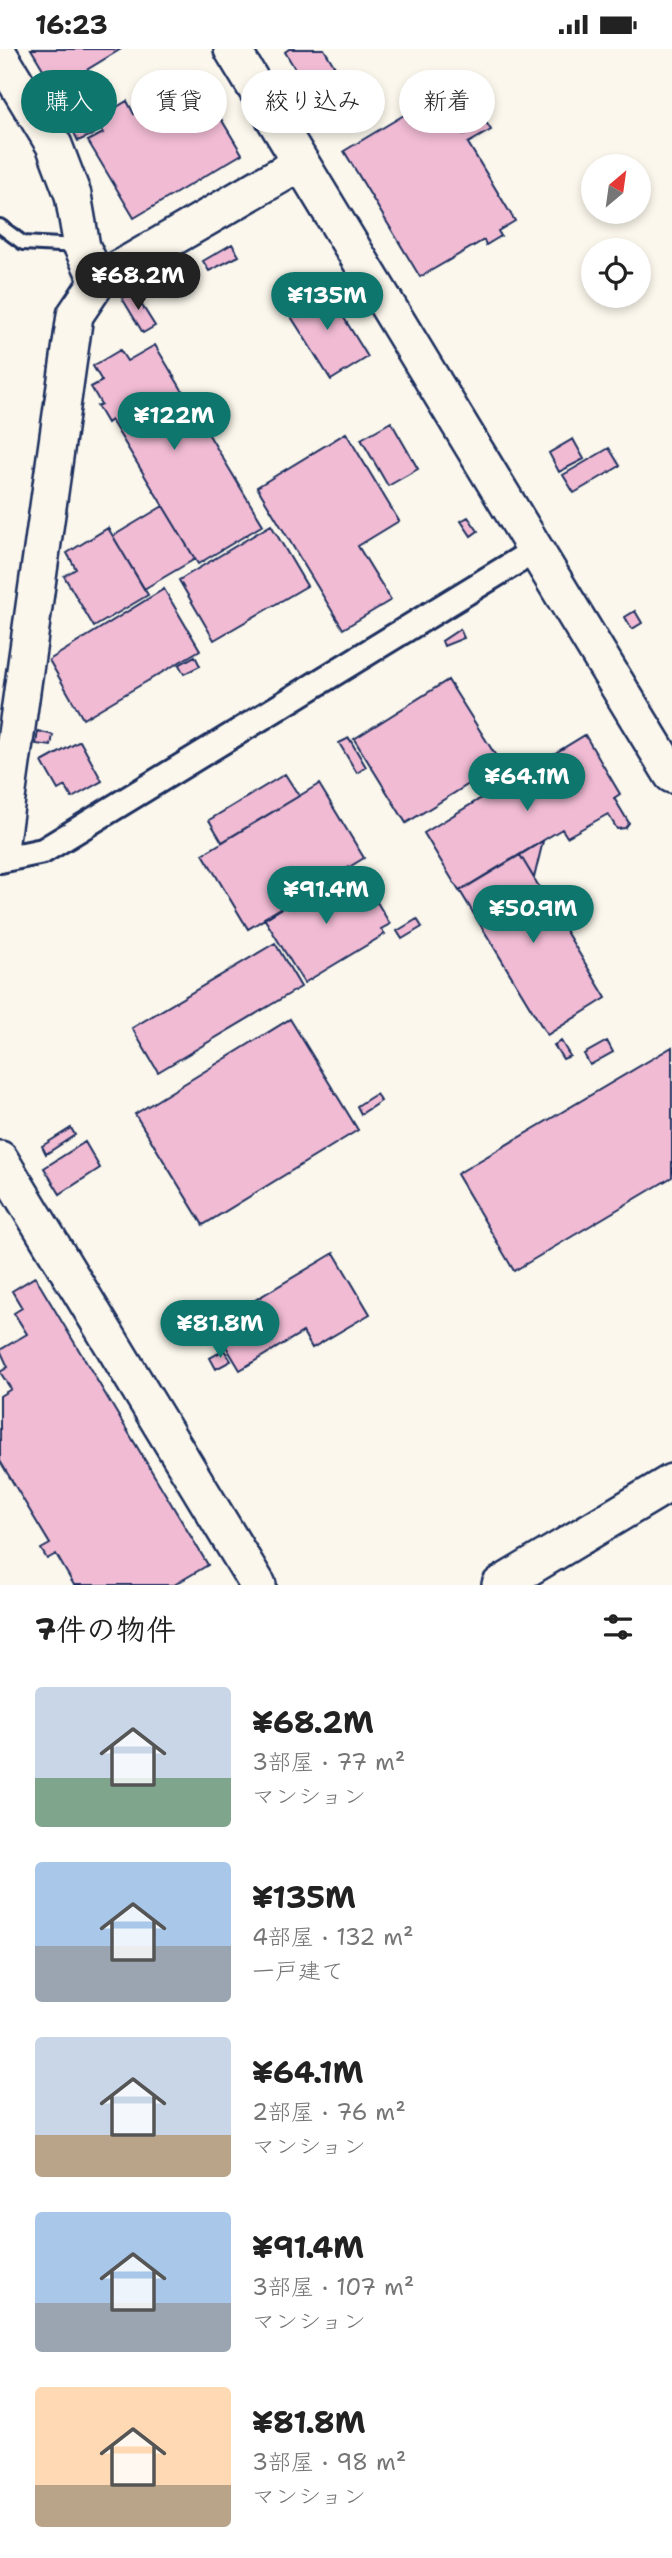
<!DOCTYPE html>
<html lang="ja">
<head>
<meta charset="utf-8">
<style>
	body { margin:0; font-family:"Shantell Sans","Klee One",sans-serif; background:#f2f2f2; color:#222; height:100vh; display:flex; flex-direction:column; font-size:26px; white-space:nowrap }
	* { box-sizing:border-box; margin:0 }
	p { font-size:23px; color:#767676 }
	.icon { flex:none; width:38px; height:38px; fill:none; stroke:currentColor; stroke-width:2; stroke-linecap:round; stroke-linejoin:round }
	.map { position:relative; height:1536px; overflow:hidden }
	.drawer { display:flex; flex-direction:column; background:#fff; flex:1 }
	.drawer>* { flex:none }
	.guide { position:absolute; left:21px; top:21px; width:630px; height:63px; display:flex; gap:14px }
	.needle { width:46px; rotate:29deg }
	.controls { position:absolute; left:581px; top:105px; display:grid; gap:14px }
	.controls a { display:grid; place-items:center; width:70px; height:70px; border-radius:50%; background:#fff; box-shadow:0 4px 10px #0003; font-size:35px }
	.price { position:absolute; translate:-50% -60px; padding:0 16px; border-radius:24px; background:#0f766e; color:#fff; font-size:23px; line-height:46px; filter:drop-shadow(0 2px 4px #0008) }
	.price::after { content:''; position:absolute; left:50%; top:42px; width:21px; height:16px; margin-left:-10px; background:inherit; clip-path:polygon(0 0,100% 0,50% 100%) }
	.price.current { background:#222; color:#fff }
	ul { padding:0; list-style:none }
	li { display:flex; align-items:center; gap:21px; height:175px; padding:0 35px }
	li span { display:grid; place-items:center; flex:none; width:196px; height:140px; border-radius:7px; color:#555 }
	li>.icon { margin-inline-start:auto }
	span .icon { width:84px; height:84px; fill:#fffc; stroke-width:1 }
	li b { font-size:30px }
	h2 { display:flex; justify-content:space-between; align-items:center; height:84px; padding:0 35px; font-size:30px }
	.chip { padding:0 24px; border-radius:32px; background:#fff; box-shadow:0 4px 10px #0003; font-size:24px; line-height:63px }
	.chip.current { background:#0f766e; color:#fff }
	.status { display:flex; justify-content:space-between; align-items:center; height:49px; padding:0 35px; background:#fff; direction:ltr }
	.status svg { height:19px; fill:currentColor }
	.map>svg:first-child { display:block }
	.building { fill:#f1bbd4; stroke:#1b2f5e; stroke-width:2 }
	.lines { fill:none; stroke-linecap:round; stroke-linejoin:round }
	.lane-casing { stroke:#1b2f5e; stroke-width:18 }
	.street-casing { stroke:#1b2f5e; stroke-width:30 }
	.secondary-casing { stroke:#1b2f5e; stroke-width:40 }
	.lane { stroke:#fbf7ec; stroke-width:12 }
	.street { stroke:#fbf7ec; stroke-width:24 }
	.secondary { stroke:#fbf7ec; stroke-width:35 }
</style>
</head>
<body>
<div class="status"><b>16:23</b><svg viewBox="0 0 49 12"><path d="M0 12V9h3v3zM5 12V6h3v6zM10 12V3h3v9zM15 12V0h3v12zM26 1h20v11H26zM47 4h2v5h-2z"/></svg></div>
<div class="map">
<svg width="672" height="1536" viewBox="0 0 672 1536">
	<rect width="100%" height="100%" fill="#fbf7ec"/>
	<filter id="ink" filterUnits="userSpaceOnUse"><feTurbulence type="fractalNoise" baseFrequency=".0143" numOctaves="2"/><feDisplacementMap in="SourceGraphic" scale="14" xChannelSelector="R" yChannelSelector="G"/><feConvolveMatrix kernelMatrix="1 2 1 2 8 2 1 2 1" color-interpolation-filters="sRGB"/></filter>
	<g filter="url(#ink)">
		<!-- building -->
		<path class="building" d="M31,0h90l-66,40z
			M289,0h35l15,25 -30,18 -24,-40z
			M175,23l8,13 13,-8 46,77 -108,64 -46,-77 15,-8 -8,-13 32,-19 7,13 17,-10 -7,-13z
			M68,44l7,12 -10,5 -7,-12z
			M439,45l25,41 22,-13 5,8 -23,13 47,78 -17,10 3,5 -15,9 -2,-5 -64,37 -76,-126z
			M85,64l9,21 -16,7 -10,-21z
			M232,195l7,12 -30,15 -6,-10z
			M323,235l45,73 -37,23 -46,-73z
			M133,242l22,35 -12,7 -21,-35z
			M155,296l108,180 -65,39 -87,-144 -4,3 -10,-17 4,-2 -10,-17 11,-6 -9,-15 27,-16 7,11z
			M391,373l27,47 -30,17 -27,-47z
			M346,384l53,88 -41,25 33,54 -48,29 -86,-142z
			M573,390l11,20 -25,13 -10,-19z
			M609,399l11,18 -46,27 -11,-18z
			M163,457l32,53 -51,30 -31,-53z
			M468,468l10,14 -7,5 -10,-15z
			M271,476l36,61 -93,54 -35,-60z
			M108,479l40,67 -54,32 -30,-51 12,-7 -9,-16z
			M164,540l36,61 -117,69 -34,-59z
			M635,562l7,12 -10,6 -7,-12z
			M460,580l4,9 -20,8 -2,-5z
			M195,607l5,10 -16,8 -5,-9z
			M448,631l53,84 -95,59 -52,-84z
			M38,682l15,4 -2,11 -15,-2z
			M585,686l35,59 -6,4 15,25 -4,5 -8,1 -9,-15 -41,23 -5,-8 -103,62 -35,-58z
			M349,689l17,29 -9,6 -18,-30z
			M80,692l22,40 -30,17 -7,-12 -7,4 -16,-28z
			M285,725l14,22 -77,46 -13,-22z
			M319,735l45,74 -116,71 -45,-75z
			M543,792l-9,37 -14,-23z
			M520,806l86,143 -59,37 -87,-144z
			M345,821l23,37 9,-5 13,22 -9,5 4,5 -81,49 -40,-65z
			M417,870l5,8 -20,12 -5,-8z
			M275,894l26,44 -143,85 -26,-44z
			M290,970l68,111 -155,95 -68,-111z
			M561,992l9,15 -7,3 -9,-14z
			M607,992l6,11 -23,13 -6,-11z
			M672,998v130l-158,94 -57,-97z
			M376,1045l5,7 -20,13 -4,-8z
			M71,1079l4,7 -29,19 -4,-8z
			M85,1093l15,26 -40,26 -16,-26z
			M334,1204l36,61 -58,34 -9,-16 -63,38 -27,-45z
			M35,1228l173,288 -34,20h-100l-18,-31 -9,5 -6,-10 9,-5 -50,-83v-65l11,-7 -11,-17 8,-5 -8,-17 27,-16 -13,-21 8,-5 -10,-17z
			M224,1301l7,11 -15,8 -6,-11z"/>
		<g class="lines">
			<defs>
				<path id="lane" d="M0,177l23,17 55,3"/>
				<path id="street" d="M0,811l43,-9 491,-300"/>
				<path id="secondary" d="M232,0l440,726
					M0,7l54,89 19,50 9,52 16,34 -23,34 -75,533
					M98,232l203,-118
					M0,1110l258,426
					M500,1536l172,-103"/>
			</defs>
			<!-- lane casing -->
			<use href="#lane" class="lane-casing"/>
			<!-- street casing -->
			<use href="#street" class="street-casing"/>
			<!-- secondary casing -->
			<use href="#secondary" class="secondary-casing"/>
			<!-- lane -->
			<use href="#lane" class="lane"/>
			<!-- street -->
			<use href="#street" class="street"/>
			<!-- secondary -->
			<use href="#secondary" class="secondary"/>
		</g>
	</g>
</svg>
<div class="controls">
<a><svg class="needle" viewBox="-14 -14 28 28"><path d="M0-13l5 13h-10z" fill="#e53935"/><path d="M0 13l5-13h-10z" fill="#767676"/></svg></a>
<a><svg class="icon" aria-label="locate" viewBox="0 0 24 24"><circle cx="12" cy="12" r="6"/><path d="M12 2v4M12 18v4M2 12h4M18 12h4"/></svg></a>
</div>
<b class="price current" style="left:138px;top:263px">¥68.2M</b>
<b class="price" style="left:327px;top:283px">¥135M</b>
<b class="price" style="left:174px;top:403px">¥122M</b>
<b class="price" style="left:527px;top:764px">¥64.1M</b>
<b class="price" style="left:326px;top:877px">¥91.4M</b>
<b class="price" style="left:533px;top:896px">¥50.9M</b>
<b class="price" style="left:220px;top:1311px">¥81.8M</b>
<div class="guide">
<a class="chip current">購入</a>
<a class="chip">賃貸</a>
<a class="chip">絞り込み</a>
<a class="chip">新着</a>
</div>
</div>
<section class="drawer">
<h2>7件の物件<svg class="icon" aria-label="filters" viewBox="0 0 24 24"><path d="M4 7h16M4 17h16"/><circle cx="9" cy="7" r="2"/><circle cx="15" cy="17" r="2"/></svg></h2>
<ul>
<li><span style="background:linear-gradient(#c9d6e8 65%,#7fa58c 0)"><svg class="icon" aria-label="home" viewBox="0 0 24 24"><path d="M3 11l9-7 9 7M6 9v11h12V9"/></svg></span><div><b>¥68.2M</b><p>3部屋 · 77 m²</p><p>マンション</p></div></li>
<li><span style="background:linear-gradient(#a9c7e8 60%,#9aa5b1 0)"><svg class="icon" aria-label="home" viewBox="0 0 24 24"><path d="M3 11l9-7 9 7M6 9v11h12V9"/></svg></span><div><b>¥135M</b><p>4部屋 · 132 m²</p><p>一戸建て</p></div></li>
<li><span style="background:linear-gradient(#c9d6e8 70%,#b9a48a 0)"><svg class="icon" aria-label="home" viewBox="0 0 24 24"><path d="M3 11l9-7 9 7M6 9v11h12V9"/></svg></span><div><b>¥64.1M</b><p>2部屋 · 76 m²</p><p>マンション</p></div></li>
<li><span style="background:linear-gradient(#a9c7e8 65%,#9aa5b1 0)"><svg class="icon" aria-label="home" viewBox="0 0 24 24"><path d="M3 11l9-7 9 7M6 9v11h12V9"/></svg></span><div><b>¥91.4M</b><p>3部屋 · 107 m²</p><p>マンション</p></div></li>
<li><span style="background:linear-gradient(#ffd9b3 70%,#b9a48a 0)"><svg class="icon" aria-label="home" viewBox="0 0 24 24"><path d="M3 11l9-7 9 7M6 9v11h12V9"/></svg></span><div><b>¥81.8M</b><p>3部屋 · 98 m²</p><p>マンション</p></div></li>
</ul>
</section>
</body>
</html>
